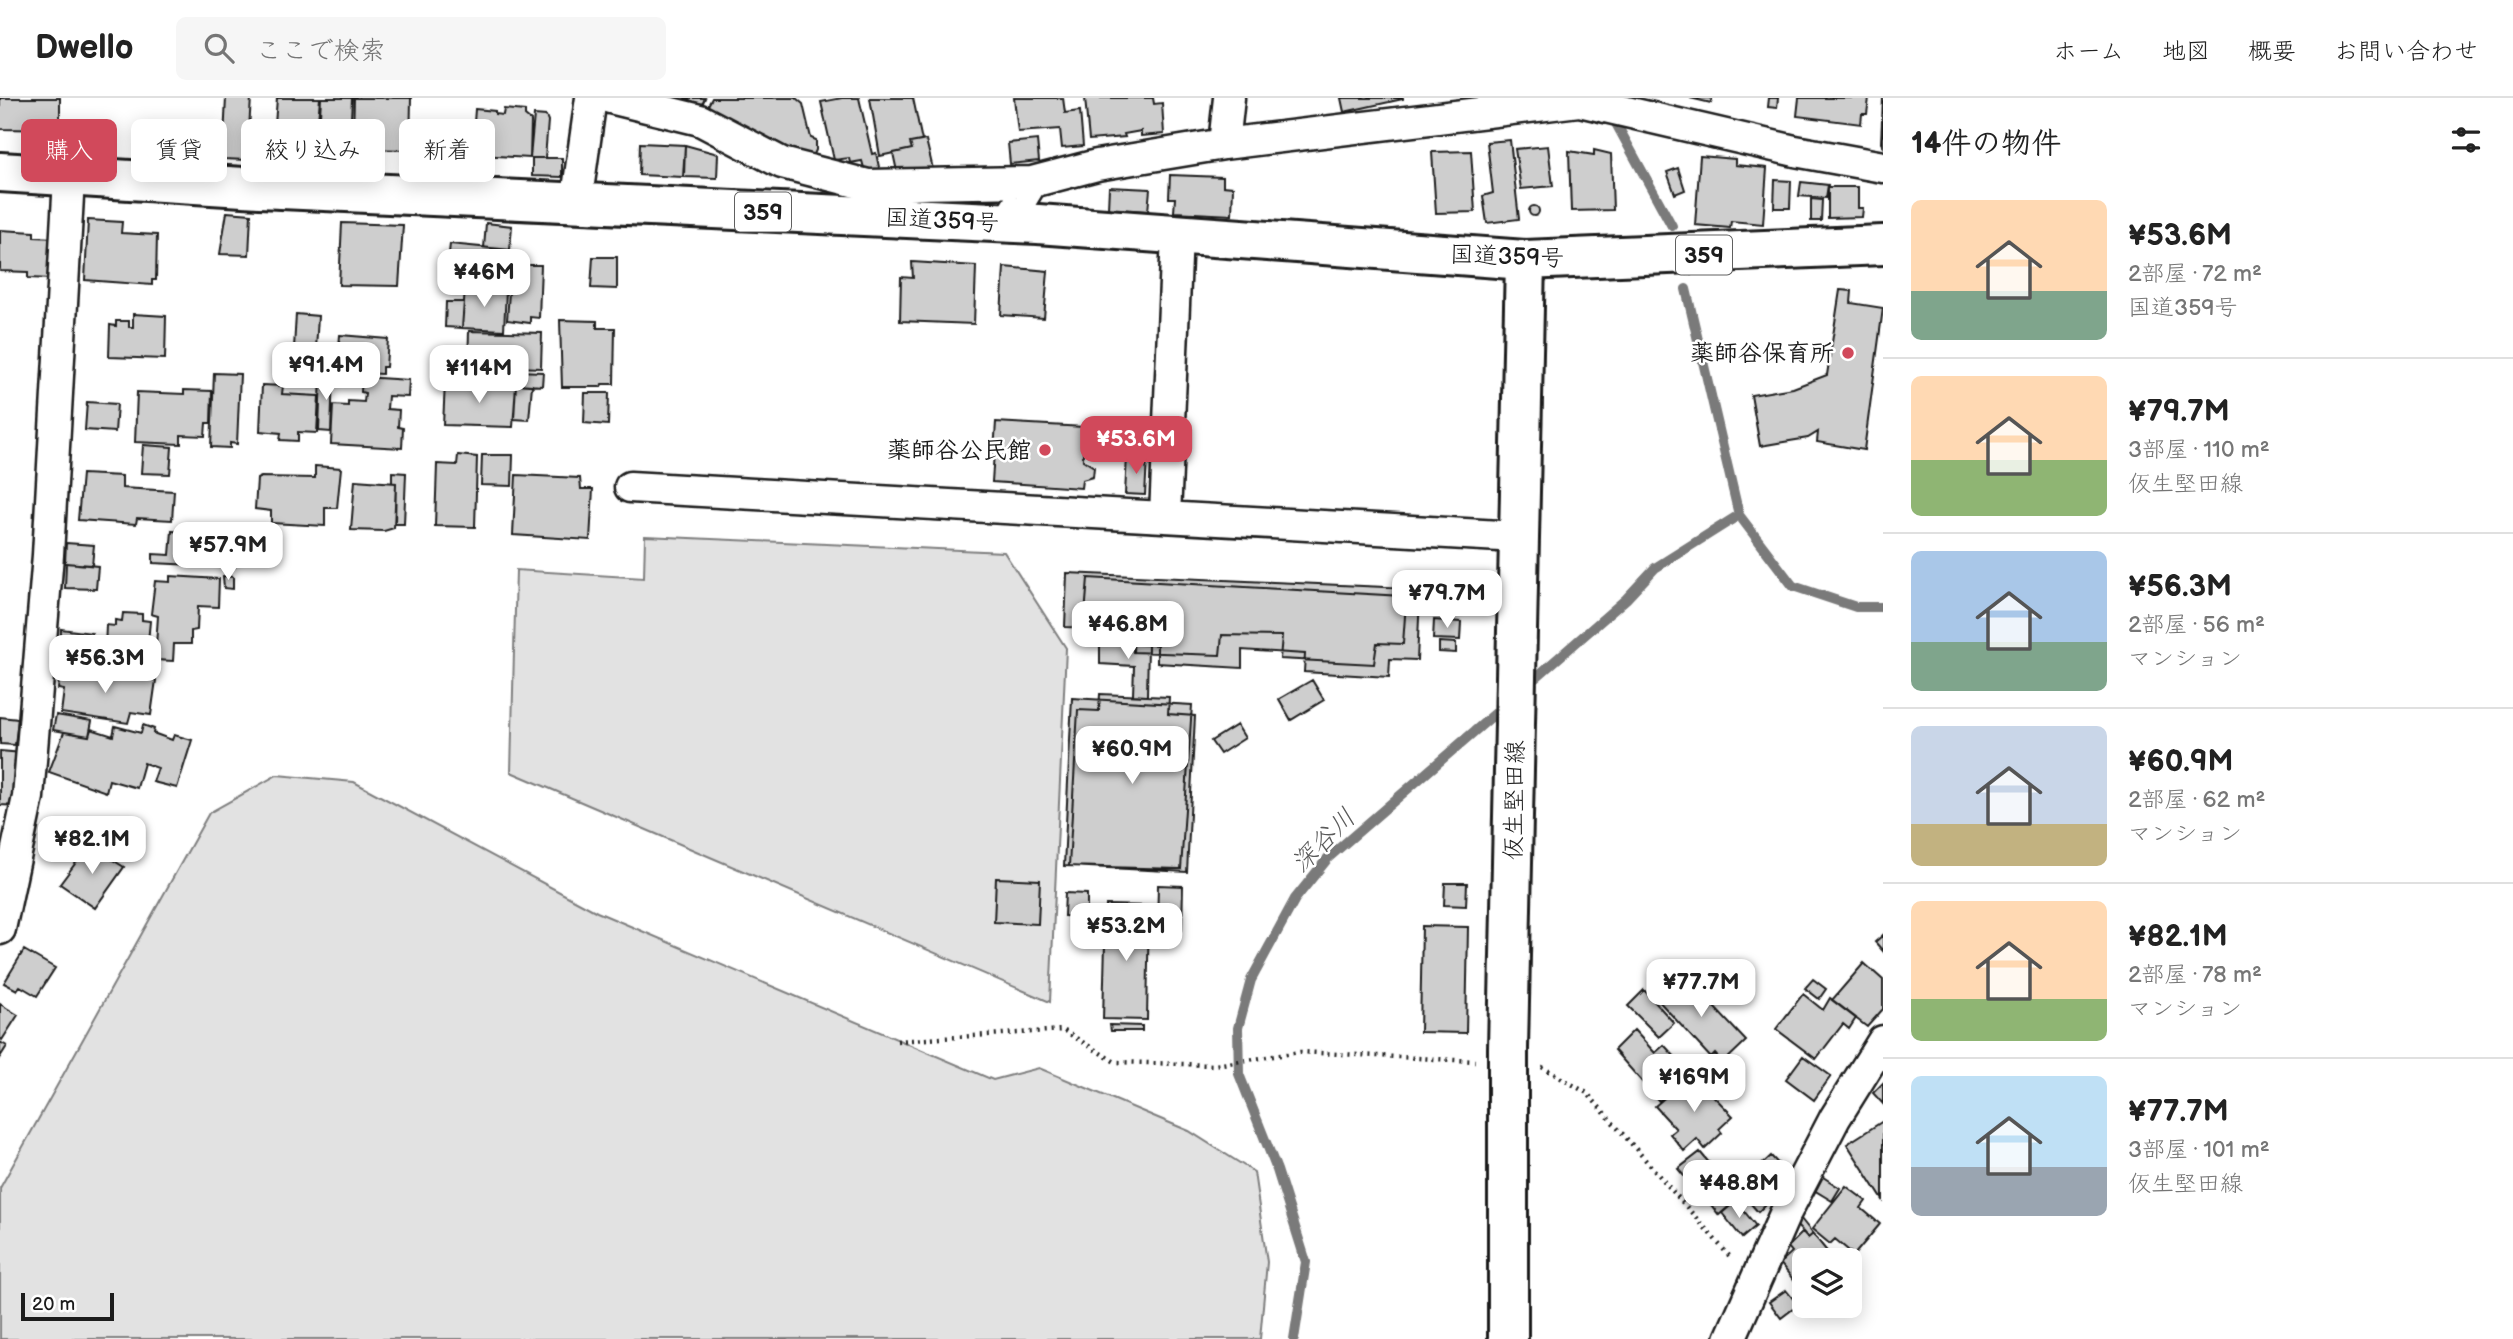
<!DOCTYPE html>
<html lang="ja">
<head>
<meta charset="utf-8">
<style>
	body { margin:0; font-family:"Balsamiq Sans","Klee One",sans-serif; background:#f6f6f6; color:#222; height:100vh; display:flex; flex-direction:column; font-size:26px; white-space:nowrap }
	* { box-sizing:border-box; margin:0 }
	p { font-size:23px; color:#767676 }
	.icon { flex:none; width:38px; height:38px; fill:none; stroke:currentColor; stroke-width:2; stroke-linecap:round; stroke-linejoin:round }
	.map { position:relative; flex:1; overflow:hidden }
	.sheet { display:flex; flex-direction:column; background:#fff; width:630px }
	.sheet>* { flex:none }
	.top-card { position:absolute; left:21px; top:21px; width:665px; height:63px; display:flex; gap:14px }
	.controls { position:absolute; left:1792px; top:1150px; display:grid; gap:14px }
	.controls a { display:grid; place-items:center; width:70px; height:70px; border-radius:10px; background:#fff; box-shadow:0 4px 18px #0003; font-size:35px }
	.scale { position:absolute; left:21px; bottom:18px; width:93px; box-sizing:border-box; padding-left:7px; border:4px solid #1c1c1c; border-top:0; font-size:19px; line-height:24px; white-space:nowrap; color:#1c1c1c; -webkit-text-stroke:5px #fff; paint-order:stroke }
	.price { position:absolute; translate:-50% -60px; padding:0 16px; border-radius:14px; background:#fff; color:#222; font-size:23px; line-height:46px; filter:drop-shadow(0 2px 4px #0008) }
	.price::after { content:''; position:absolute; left:50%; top:42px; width:21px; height:16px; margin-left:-10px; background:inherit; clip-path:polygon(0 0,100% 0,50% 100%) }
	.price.current { background:#d1495b; color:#fff }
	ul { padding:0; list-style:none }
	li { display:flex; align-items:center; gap:21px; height:175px; padding:0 28px }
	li+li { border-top:2px solid #e0e0e0 }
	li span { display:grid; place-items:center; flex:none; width:196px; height:140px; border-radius:10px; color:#555 }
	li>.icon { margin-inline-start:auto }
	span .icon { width:84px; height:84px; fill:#fffc; stroke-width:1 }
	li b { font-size:30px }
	h2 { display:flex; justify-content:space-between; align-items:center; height:84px; padding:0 28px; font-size:30px }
	.chip { padding:0 24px; border-radius:10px; background:#fff; box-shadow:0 4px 18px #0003; font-size:24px; line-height:63px }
	.chip.current { background:#d1495b; color:#fff }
	header { display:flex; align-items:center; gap:42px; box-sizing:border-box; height:98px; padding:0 35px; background:#fff; border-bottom:2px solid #e0e0e0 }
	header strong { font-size:33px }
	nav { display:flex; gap:38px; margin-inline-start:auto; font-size:24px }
	.search { width:490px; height:63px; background:#f6f6f6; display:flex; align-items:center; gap:18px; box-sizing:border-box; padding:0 24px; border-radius:10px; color:#767676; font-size:26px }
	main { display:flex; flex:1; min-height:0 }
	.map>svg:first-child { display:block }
	.green { fill:#e2e2e2; stroke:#7f7f7f; stroke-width:2 }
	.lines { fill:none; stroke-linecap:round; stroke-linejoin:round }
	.stream { stroke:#7a7a7a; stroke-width:10 }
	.building { fill:#cecece; stroke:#1c1c1c; stroke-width:2 }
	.minor-casing { stroke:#1c1c1c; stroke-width:35 }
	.secondary-casing { stroke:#1c1c1c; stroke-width:44 }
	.trunk-casing { stroke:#1c1c1c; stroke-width:44 }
	.path { stroke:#1c1c1c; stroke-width:4.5; stroke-dasharray:2 5; stroke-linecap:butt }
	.minor { stroke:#fff; stroke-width:30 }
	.secondary { stroke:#fff; stroke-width:38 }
	.trunk { stroke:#fff; stroke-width:38 }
	.poi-dot { fill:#d1495b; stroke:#fff; stroke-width:2.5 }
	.labels { text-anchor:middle; stroke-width:5; stroke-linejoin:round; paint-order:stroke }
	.shield { fill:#fff; stroke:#606060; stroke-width:2 }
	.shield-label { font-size:23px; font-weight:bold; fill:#1c1c1c }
	.street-label { font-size:24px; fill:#1c1c1c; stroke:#fff }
	.poi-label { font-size:24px; font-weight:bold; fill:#1c1c1c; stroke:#fff; text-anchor:end }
	.water-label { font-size:26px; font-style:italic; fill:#5a5a5a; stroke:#fff }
</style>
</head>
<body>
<header>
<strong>Dwello</strong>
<div class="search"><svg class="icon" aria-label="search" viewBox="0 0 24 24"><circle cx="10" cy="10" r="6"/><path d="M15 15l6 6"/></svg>ここで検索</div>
<nav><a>ホーム</a><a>地図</a><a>概要</a><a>お問い合わせ</a></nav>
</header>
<main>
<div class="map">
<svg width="1883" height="1241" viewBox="0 0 1883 1241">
	<rect width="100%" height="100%" fill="#fff"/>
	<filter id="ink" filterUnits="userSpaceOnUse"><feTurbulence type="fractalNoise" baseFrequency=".0143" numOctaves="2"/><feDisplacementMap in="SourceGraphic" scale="14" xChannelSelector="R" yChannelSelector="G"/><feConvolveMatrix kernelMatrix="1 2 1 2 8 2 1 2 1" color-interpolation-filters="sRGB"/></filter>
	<g filter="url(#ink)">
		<!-- green -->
		<path class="green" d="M645,438l359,16 62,96 -16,354 -539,-230 5,-202 128,8z
			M277,677l77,7 243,130 396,168 46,-12 150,63 65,41 13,90 -7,77h-1260v-151l209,-375z"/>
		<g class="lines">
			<!-- stream -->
			<path class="stream" d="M1612,18l60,110
				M1686,191l53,226 54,71 63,21h27
				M1525,589l101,-88 29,-31 84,-53
				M1294,1241l12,-77 -29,-92 -38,-96 -1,-46 13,-48 44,-81 33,-41 178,-154"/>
		</g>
		<!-- building -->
		<path class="building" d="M0,0h60v32l-60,-1z
			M226,0h25l-4,62 -24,-1z
			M277,0h43l-5,58 -42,-5z
			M321,0h31l-2,41 -8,-1v11h7l-1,22 -31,-2z
			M354,0h57l-1,52 -51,-1 1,-14 -7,-1z
			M684,0h21l-3,7z
			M712,0h84l7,6 8,34 5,2v10l-5,11 -105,-52z
			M842,0h17l13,56 4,-1 4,19 -14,3 -4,-14 -12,2 -1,-5 -15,2 -13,-58z
			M870,0h43l9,43 -12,2 2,6 -32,7z
			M1014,0h49l2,15 15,-2 3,35 -21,2 -2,-19 -42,3z
			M1085,0h68l1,6 8,-1 2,31 -23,2v-5l-17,3 1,3 -36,3z
			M1341,0h62v1l-59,13z
			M1690,0h22l-1,5z
			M1769,0h9l-1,10 -9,-1z
			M1799,0h70l-2,16h-5l-1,10 -64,-8z
			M1883,0v48l-2,-3z
			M475,11l20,2v3l8,1 1,-6 21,2v5l6,5 -1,37 -67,-4 1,-18h9z
			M534,17l12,1 2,5 -3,37h-15z
			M416,32l18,2 -1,31h-18z
			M926,42l8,33 -36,3 -5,-23 19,-4 -2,-6z
			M1037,42l2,21 -29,3 -2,-21z
			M1510,42l9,79 -32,4 -4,-27 10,-3 -6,-51z
			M640,45l45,2 -2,32 -44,-2z
			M685,47l33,9 -1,24 -33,-1z
			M1548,48l5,40 -32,3 -6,-40z
			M1594,52l17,4 2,56 -42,1 -2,-60 25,4z
			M1471,53l4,61 -39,1 -4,-61z
			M1700,58l35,3v6l32,3 -4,56 -32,-3 -1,7 -35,-3z
			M532,60h30v19l-30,-1z
			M460,65h22v10h-22z
			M1678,70l7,22 -10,4 -8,-22z
			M1170,77l53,2v9l10,1 -1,28 -58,-3 1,-14h-6z
			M1775,82l16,1 -1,27h-16z
			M1801,84l27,3 -2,13 -27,-2z
			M1109,89l41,2 -2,22 -40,-2z
			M1828,89h30v21h5l-1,9 -34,1z
			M1811,101l11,1 -1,21h-10z
			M1529 113a5 5 0 1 1 10 0a5 5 0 1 1-10 0Z
			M227,114l24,2 -2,41 -29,-1z
			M88,122l34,2 -1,11 36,2 -1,45h-4v5l-67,-5z
			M342,125l61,2 -4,61 -60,-1z
			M486,125l26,3 -2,24 -26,-2z
			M0,132l34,2v5l21,1 -3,41 -24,-1v-6l-28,-1z
			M450,146l60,6 -2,27 -61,-6z
			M593,159h24v32l-26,-1z
			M912,164l64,4 -2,58 -74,-3 1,-44 12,1z
			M912,164l64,4 -2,58 -74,-3 1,-44 12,1z
			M511,167h30l-2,53 -9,-1v6l-23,-3z
			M1004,169l44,4 -4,47 -43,-3z
			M465,190l41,2 -2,40 -42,-2z
			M1840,192l12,1 -1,12 32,5 -19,142 -47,-8 1,-10 -10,6 -48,8 -9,-51 42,-7 34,-13z
			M446,204h18l-2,26 -17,-1z
			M133,216l33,2 -1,43 -56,-2 1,-32 6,1v-5h13v6h4z
			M296,216l22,2 -3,50 -22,-1z
			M560,222l37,1v7h18l-1,56h-12l-1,3h-39z
			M469,233l73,2 -1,35 -73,-3z
			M340,237l48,4 -2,28h-4v7l-45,-3z
			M517,273l26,1 -1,14 -26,-2z
			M214,275l26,1 -3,70 -7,-1v5l-19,-1z
			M321,275h12l-2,59 -12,-1z
			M362,279l47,3 -1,17 -20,-1 -1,13 12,1 -1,17 5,1 -1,20 -71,-4 2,-39 15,1v-5l16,1 1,-9 -4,-1z
			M445,284l71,3 -3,42 -70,-2z
			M516,286l16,1 -3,35 -15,-1z
			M262,287l21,1 -1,8 37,2 -2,37 -19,-1v9l-18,-1 1,-7 -21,-2z
			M184,292l28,1 -1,32h-5l-1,13 -24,-1v9l-46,-2 2,-50 47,2z
			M585,295h24l-1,32 -24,-2z
			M87,304l30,2 -2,28 -30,-2z
			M996,324l88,5 -1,33 11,7 -1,10 -11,3 -1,8 -89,-6z
			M143,347l29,2 -2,27 -29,-1z
			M458,357l19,2 -2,70 -40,-1 2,-62 20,1z
			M482,357h31l-1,31 -31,-1z
			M1127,358l20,2 -2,37 -20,-1z
			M315,368l26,2 -4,40h-12v18l-54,-3v-12l-16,-2 2,-30 4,-2 54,1z
			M392,374l14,1 -2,51h-9l1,-41h-4z
			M82,376l40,2v12l52,3 -2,29 -35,-2 -1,6 -58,-4z
			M516,377l64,3 1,11h12l-3,51 -77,-5z
			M355,382l41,3 -2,45 -10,3 -33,-1z
			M172,433l57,3 -1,20h8l-1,13 -82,-4v-9l17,1z
			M66,445l28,2 -2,20 -27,-2z
			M66,465l32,3 -2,23 -31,-1z
			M1067,475l340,15 -4,56 -26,-1 -3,21 -94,-5 2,-23 -60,-1 -2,20 -87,-3 1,-23 -69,-2z
			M170,478l49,3 -1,28 -20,-1 -1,24 -6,1v13h-17l-1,17 -18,-1 3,-44 -7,-2 4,-33 15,1z
			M223,478l10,1v12l-9,-1z
			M1438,478l25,1v13l-25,-1z
			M1088,480l332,19 -3,63 -27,-1 -1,18 -85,-5 1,-18 -63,-4v18l-85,-5v-18l-74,-6z
			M1445,510l9,1v9h-9z
			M123,515l19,1v6l8,1 -3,31 -42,-3 1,-24 9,1v-6l7,1z
			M1434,522l27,2 -1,18 -27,-1z
			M61,531l31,4 -1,22h-31z
			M1100,543l48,4 -1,51 -14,-1 1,-29 -34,-2z
			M1439,544l17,1v10l-17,-1z
			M61,568l24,4 -1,6 9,2 2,-8 61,10 -5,35 -20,-3 -3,11 -67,-10 3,-23 -6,-1z
			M1312,582l12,20 -33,20 -12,-21z
			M1100,596l69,3 -1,17 27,2 -8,156 -118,-6 9,-156 21,1z
			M1072,600l120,7 -11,164 -117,-3z
			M56,617l36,6 -3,15 -36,-6z
			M0,619l18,2 -3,26 -15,-1z
			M143,627l11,4 -1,4 19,7 2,-5 18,5 -15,48 -24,-6 5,-14 -14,-5 -7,25 -28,-8 -3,12 -57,-20 15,-40 25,4 2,-7 22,7 2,-10 26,7z
			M1237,627l8,13 -25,16 -9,-13z
			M0,653l22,2 -3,53 -19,-1z
			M89,747l35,22 -29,41 -35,-24z
			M996,780l44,2 -2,44 -44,-2z
			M1445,785h22l-1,23 -22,-1z
			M1158,787l25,1 -1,44 -25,-1z
			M1065,795l22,1v23l-23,-1z
			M1106,807l43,1 -2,114 -44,-1z
			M1422,828l46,1 -2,106 -46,-1z
			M1883,837v16l-8,-9z
			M24,852l31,18 -18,28 -17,-10 -3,4 -13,-7z
			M1864,865l19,17v29l-16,18 -35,-27z
			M1682,875l64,68 -23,22 -8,-9 -4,4 -55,-60z
			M1813,881l13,10 -7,10 -14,-11z
			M1644,892l30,33 -15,14 -31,-31z
			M1803,896l20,16 7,-12 26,20 -7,11 -6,-5 -27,35 -40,-30z
			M0,906l18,11 -16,25 -2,-2z
			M1110,927l32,1v5h-31z
			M1634,932l21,23 9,-8 26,28 -31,28 -45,-51z
			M0,944l7,4 -7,11z
			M1803,958l28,20 -17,24 -28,-21z
			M1692,976l41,42 -14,13 3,4 -17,16 -8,-10 -13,12 -14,-17 6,-5 -21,-23z
			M1883,985v21l-10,-11z
			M1883,1023v79l-36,-56z
			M1883,1023v79l-36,-56z
			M1700,1054l16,19 -21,18 -17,-20z
			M1771,1058l15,16 -15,14 -15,-16z
			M1716,1073l23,27 -20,17 -22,-28z
			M1820,1077l20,13 -8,13 -18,-11z
			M1760,1083l14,15 -16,16 -14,-16z
			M1846,1088l20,15 -5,7 19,16 -26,31 -19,-16 -5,5 -18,-15z
			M1736,1103l20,25 -14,12 -20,-25z
			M1801,1121l12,15 -5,4 -12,-13z
			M1803,1134l5,6 5,-4 21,26h-30v33l-24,-30 12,-11 -4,-5z
			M1786,1192l12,15 -17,13 -12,-16z"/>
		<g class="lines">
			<defs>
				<path id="minor" d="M610,0l90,22 82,43 86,22 164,-3
					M1224,46l5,-46
					M576,106l15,-106
					M1007,125l25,-41 65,-17 127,-21 355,-43 216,50 88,16
					M630,389l888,50
					M1165,418l12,-281
					M0,831l28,-132 20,-242 21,-377
					M1730,1241l55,-125 50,-96 48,-77"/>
				<path id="secondary" d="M1508,1241v-291l17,-788"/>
				<path id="trunk" d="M0,74l260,16 778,36 487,36 358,-15"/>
			</defs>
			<!-- minor casing -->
			<use href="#minor" class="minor-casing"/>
			<!-- secondary casing -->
			<use href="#secondary" class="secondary-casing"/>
			<!-- trunk casing -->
			<use href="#trunk" class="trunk-casing"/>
			<!-- path -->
			<path class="path" d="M897,943l166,-11 52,32 100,3 85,-13 175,9
				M1542,969l45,26 145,166"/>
			<!-- minor -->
			<use href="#minor" class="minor"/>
			<!-- secondary -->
			<use href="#secondary" class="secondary"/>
			<!-- trunk -->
			<use href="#trunk" class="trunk"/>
		</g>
	</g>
	<!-- markers -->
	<g class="poi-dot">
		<circle cx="1848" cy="255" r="7"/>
		<circle cx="1045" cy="352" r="7"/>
	</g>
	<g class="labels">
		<!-- shield labels -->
		<g class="shield">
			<rect x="735" y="94.5" width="56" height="39" rx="5"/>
			<rect x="1676" y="137.5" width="56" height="39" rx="5"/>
		</g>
		<g class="shield-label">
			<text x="763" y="122">359</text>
			<text x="1704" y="165">359</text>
		</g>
		<!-- street labels -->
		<g class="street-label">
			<text transform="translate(942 122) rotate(3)" y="8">国道359号</text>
			<text transform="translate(1507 158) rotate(2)" y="8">国道359号</text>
			<text transform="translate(1514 702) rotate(-89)" y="8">仮生堅田線</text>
		</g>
		<!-- poi labels -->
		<g class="poi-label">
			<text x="1834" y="263">薬師谷保育所</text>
			<text x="1031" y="360">薬師谷公民館</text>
		</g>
		<!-- water labels -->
		<g class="water-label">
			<text transform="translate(1323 742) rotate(-45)" y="9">深谷川</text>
		</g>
	</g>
</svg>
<div class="controls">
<a><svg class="icon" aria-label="layers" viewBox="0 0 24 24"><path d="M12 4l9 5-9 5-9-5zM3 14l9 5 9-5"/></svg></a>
</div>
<div class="scale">20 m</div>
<b class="price" style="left:484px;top:211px">¥46M</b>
<b class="price" style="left:326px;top:304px">¥91.4M</b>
<b class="price" style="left:479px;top:307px">¥114M</b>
<b class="price current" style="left:1136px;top:378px">¥53.6M</b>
<b class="price" style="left:228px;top:484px">¥57.9M</b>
<b class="price" style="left:1447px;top:532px">¥79.7M</b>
<b class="price" style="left:1128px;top:563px">¥46.8M</b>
<b class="price" style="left:105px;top:597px">¥56.3M</b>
<b class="price" style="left:1132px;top:688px">¥60.9M</b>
<b class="price" style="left:92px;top:778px">¥82.1M</b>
<b class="price" style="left:1126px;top:865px">¥53.2M</b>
<b class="price" style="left:1701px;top:921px">¥77.7M</b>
<b class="price" style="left:1694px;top:1016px">¥169M</b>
<b class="price" style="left:1739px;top:1122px">¥48.8M</b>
<div class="top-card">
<a class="chip current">購入</a>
<a class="chip">賃貸</a>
<a class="chip">絞り込み</a>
<a class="chip">新着</a>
</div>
</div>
<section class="sheet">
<h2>14件の物件<svg class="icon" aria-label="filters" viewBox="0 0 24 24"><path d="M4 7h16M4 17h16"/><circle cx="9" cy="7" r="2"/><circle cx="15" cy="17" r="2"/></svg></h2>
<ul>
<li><span style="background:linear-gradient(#ffd9b3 65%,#7fa58c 0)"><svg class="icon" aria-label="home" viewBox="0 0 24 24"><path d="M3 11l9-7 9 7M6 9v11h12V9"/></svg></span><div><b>¥53.6M</b><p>2部屋 · 72 m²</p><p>国道359号</p></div></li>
<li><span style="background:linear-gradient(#ffd9b3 60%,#8fb573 0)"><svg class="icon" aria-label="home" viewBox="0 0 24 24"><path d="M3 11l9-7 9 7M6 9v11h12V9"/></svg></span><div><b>¥79.7M</b><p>3部屋 · 110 m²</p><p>仮生堅田線</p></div></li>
<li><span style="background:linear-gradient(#a9c7e8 65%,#7fa58c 0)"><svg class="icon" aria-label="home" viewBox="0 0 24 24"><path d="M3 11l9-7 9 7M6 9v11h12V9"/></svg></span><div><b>¥56.3M</b><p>2部屋 · 56 m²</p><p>マンション</p></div></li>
<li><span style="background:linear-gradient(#c9d6e8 70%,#c2b280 0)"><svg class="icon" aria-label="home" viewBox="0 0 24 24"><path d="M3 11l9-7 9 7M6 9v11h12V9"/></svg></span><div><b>¥60.9M</b><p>2部屋 · 62 m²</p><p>マンション</p></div></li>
<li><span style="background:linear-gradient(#ffd9b3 70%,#8fb573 0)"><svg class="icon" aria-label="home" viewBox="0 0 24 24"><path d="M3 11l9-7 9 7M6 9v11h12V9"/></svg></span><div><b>¥82.1M</b><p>2部屋 · 78 m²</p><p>マンション</p></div></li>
<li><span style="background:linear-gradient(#bfe0f5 65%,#9aa5b1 0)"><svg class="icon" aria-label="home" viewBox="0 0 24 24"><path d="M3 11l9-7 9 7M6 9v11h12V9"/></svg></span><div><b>¥77.7M</b><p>3部屋 · 101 m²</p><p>仮生堅田線</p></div></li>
</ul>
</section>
</main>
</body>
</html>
